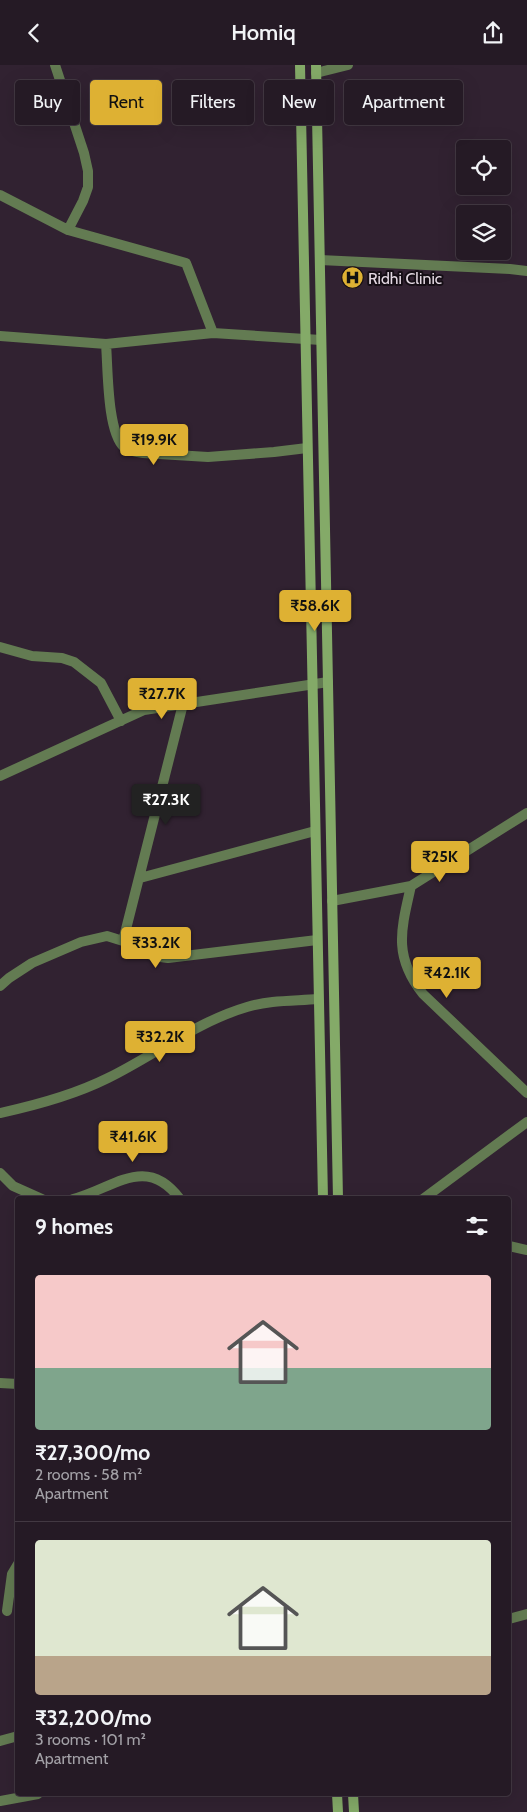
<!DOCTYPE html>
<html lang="en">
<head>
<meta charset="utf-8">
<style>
	body { margin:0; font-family:Cabin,sans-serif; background:#312732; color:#f1f3f6; height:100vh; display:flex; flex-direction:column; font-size:19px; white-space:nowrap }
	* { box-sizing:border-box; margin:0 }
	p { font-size:16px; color:#a3a1a7 }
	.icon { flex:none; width:28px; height:28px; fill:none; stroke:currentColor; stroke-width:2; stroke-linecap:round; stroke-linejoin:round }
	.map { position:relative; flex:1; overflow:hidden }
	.sheet { position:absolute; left:15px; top:1131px; width:496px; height:600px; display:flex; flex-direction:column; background:#251a25; border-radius:5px; box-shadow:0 5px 20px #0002,0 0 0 1px #423842 }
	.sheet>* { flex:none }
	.top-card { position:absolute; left:15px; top:15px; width:498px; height:45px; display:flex; gap:10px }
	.fabs { position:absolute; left:456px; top:75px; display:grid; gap:10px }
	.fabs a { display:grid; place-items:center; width:55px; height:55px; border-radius:5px; background:#251a25; box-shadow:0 5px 20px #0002,0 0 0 1px #423842; font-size:25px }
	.price { position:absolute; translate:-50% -42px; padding:0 11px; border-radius:5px; background:#deb133; color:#111; font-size:16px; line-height:32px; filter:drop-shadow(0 1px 2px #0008) }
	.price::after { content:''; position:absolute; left:50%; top:30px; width:15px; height:11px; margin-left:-8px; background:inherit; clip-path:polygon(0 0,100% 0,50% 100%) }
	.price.current { background:#222; color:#fff }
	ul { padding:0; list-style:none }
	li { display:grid; align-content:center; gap:10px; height:265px; padding:0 20px }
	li+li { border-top:1px solid #423842 }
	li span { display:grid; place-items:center; height:155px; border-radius:5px; color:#555 }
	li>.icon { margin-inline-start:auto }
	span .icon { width:90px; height:90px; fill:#fffc; stroke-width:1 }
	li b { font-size:21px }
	h2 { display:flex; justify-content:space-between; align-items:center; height:60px; padding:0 20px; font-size:21px }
	.pill { padding:0 18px; border-radius:5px; background:#251a25; box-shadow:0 5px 20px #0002,0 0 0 1px #423842; font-size:18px; line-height:45px }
	.pill.current { background:#deb133; color:#111 }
	header { display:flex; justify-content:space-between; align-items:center; height:65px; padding:0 20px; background:#251a25; font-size:22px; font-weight:600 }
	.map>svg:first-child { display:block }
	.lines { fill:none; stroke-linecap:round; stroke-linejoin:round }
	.street { stroke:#637b52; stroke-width:10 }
	.secondary { stroke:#84aa68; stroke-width:10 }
	.labels { text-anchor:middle; stroke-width:4; stroke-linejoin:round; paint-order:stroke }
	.poi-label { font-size:16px; fill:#e4d9e3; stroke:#150e15; text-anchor:start }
</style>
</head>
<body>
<header><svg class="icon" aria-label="back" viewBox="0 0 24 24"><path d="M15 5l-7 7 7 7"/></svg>Homiq<svg class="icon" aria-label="share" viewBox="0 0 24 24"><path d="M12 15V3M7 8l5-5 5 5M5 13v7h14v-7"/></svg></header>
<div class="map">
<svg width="527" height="1747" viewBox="0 0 527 1747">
	<rect width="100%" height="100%" fill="#312231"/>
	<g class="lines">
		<!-- street -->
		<path class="street" d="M55,0l29,88 4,18v16l-5,14 -15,29
			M316,8l32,-8
			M0,130l68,35 118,33 27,70
			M320,195l190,9 17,2
			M0,271l106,8 107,-11 108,7
			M106,279c2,24 1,88 18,103 5,4 12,5 19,6l65,4 66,-5 33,-4
			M0,582l32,9 30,2 12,4 27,21 20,38
			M0,711l144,-66 184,-28
			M140,813l175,-47
			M411,821c-10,44 -18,70 12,108l104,99
			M332,836l79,-15 116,-73
			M123,876l60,-237
			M0,921l9,-8 23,-15 49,-21 26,-6 16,5 30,15 15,2 149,-18
			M0,1048c37,-8 74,-18 108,-35 47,-23 88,-56 139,-71 23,-7 47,-6 71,-8
			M0,1108l13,13 29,13
			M73,1134c40,-10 73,-46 107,0
			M423,1134l104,-77
			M509,1181l18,4
			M0,1318l18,1
			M7,1546l5,-37 6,-10
			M509,1554l18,-5
			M0,1676l18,-5
			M0,1736l38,-7"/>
		<!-- secondary -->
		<path class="secondary" d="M300,0l23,1134
			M316,0l22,1134
			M337,1729l1,18
			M353,1729l1,18"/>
	</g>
	<!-- icons -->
	<defs>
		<symbol id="hospital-disc" viewBox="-11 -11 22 22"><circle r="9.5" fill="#deb133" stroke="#150e15"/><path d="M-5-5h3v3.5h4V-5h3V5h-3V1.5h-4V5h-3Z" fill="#111"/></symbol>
	</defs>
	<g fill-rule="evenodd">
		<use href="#hospital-disc" x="340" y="200" width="25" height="25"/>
	</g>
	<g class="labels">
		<!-- poi labels -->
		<g class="poi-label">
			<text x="368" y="219">Ridhi Clinic</text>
		</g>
	</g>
</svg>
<div class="fabs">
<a><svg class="icon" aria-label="locate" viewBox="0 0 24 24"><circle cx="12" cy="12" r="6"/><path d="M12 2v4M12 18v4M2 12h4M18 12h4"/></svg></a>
<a><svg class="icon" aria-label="layers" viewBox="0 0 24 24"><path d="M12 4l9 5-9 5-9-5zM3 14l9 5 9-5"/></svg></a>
</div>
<b class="price" style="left:154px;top:401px">₹19.9K</b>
<b class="price" style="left:315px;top:567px">₹58.6K</b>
<b class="price" style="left:162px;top:655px">₹27.7K</b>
<b class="price current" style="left:166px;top:761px">₹27.3K</b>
<b class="price" style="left:440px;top:818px">₹25K</b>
<b class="price" style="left:156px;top:904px">₹33.2K</b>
<b class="price" style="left:447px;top:934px">₹42.1K</b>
<b class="price" style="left:160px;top:998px">₹32.2K</b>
<b class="price" style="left:133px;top:1098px">₹41.6K</b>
<div class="top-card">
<a class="pill">Buy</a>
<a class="pill current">Rent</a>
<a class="pill">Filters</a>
<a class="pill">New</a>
<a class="pill">Apartment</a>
</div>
<section class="sheet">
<h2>9 homes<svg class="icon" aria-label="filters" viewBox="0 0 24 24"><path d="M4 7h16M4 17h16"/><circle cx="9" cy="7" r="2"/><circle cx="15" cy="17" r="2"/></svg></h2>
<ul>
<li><span style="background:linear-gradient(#f6c9c9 60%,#7fa58c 0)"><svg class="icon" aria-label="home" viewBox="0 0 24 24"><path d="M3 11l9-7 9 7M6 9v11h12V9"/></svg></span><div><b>₹27,300/mo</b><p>2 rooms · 58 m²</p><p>Apartment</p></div></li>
<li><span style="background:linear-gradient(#dfe7d0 75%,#b9a48a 0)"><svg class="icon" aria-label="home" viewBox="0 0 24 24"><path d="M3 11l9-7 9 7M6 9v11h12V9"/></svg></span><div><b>₹32,200/mo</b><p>3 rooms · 101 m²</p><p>Apartment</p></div></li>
</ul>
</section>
</div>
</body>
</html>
